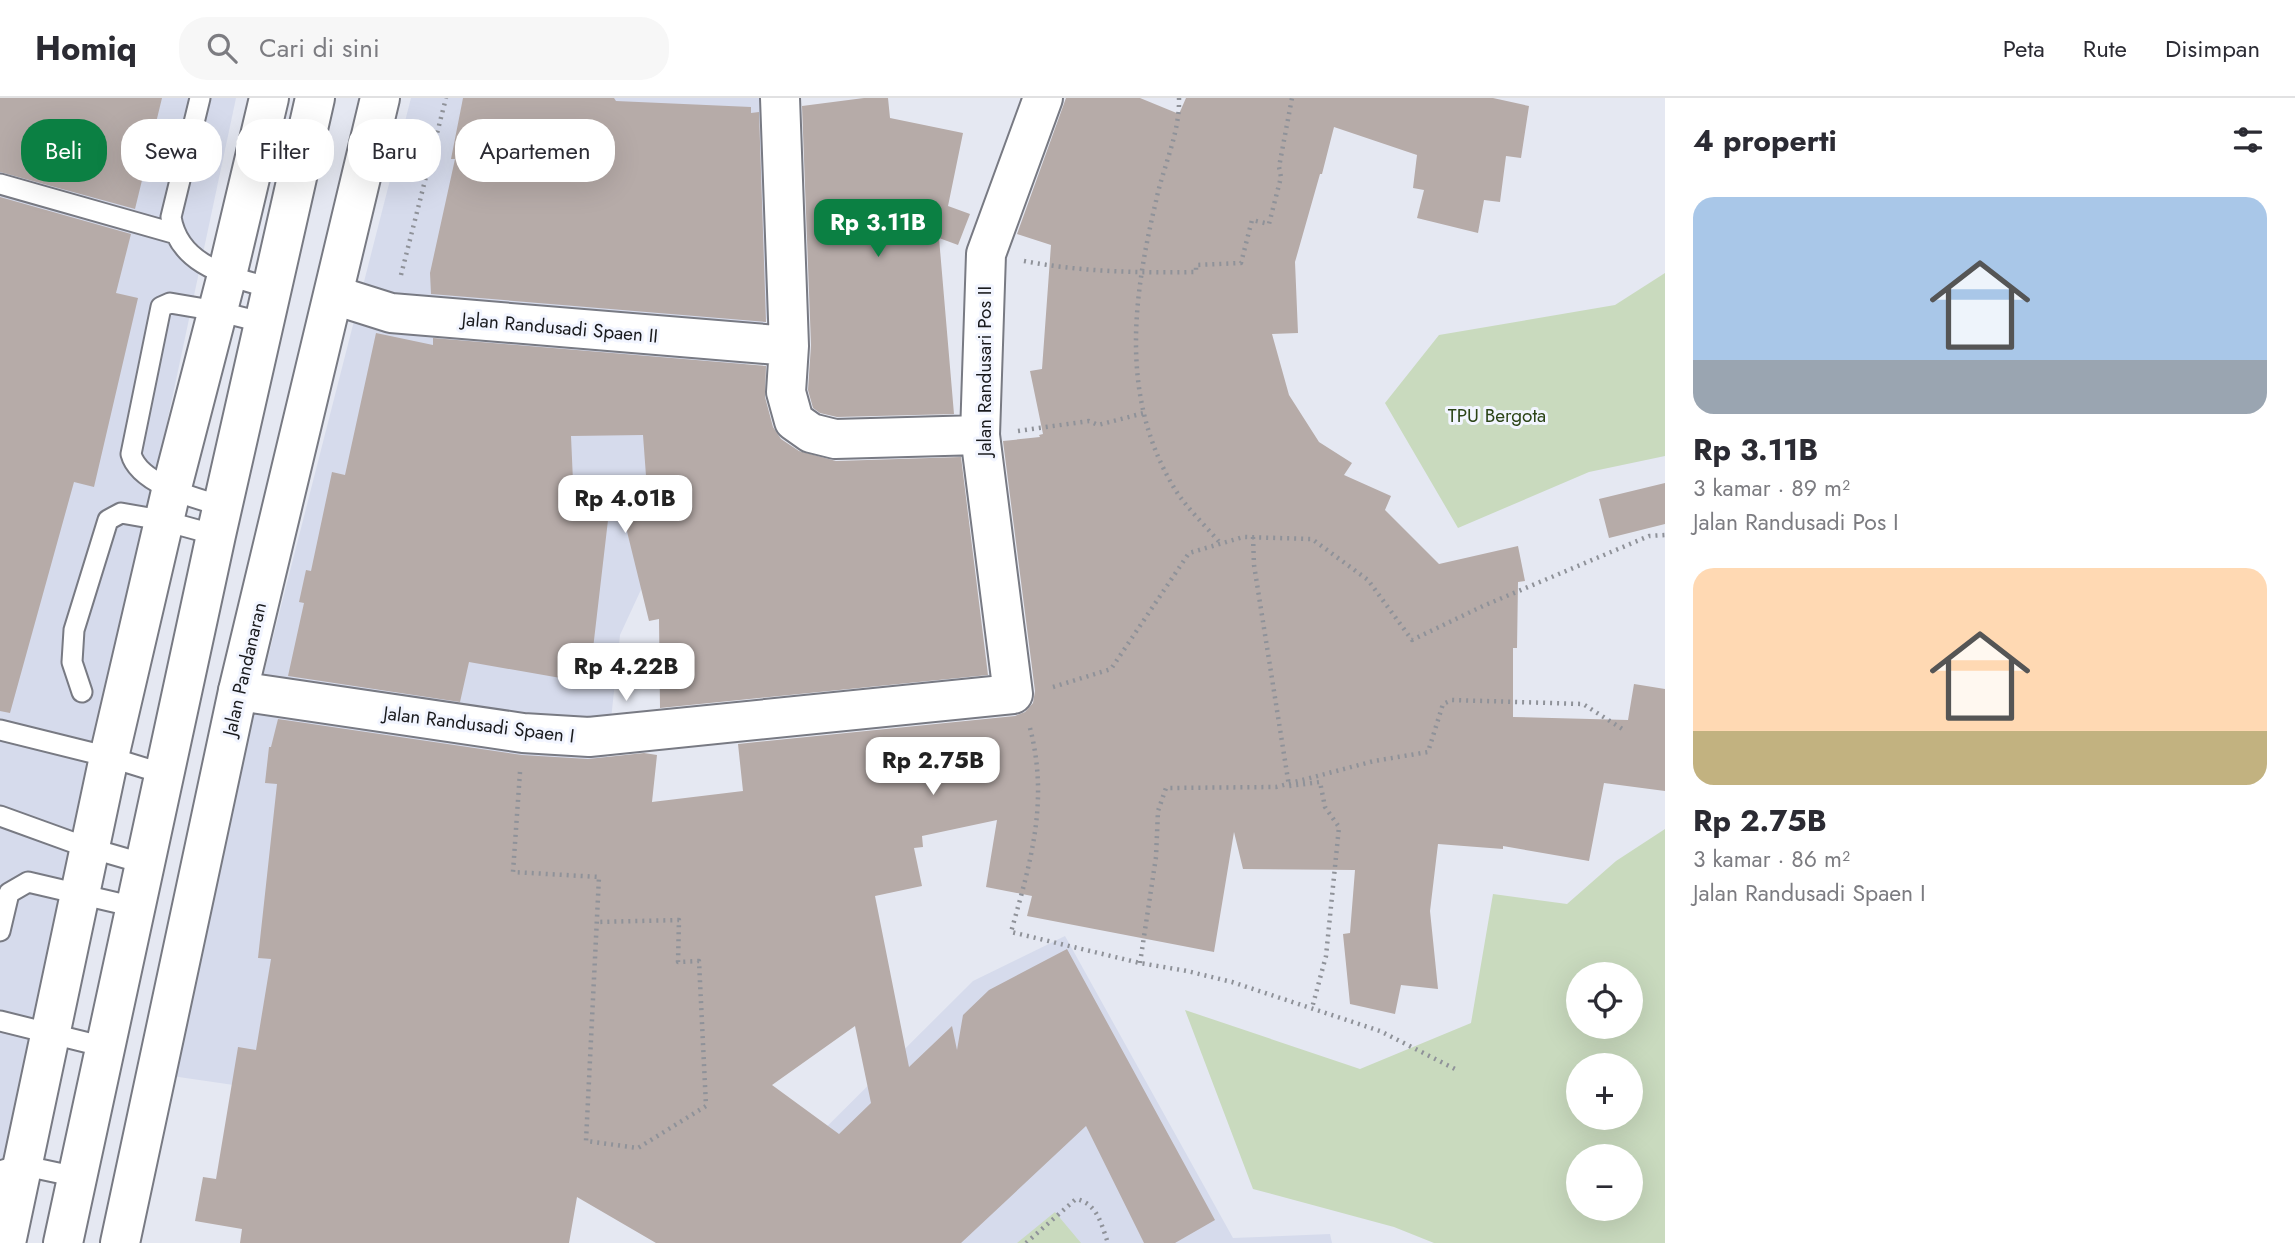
<!DOCTYPE html>
<html lang="id">
<head>
<meta charset="utf-8">
<style>
	body { margin:0; font-family:Jost,sans-serif; background:#f7f7f7; color:#2b2b33; height:100vh; display:flex; flex-direction:column; font-size:26px; white-space:nowrap }
	* { box-sizing:border-box; margin:0 }
	p { font-size:23px; color:#7c7c81 }
	.icon { flex:none; width:38px; height:38px; fill:none; stroke:currentColor; stroke-width:2; stroke-linecap:round; stroke-linejoin:round }
	.map { position:relative; flex:1; overflow:hidden }
	.panel { display:flex; flex-direction:column; background:#fff; width:630px }
	.panel>* { flex:none }
	.guide { position:absolute; left:21px; top:21px; width:665px; height:63px; display:flex; gap:14px }
	.buttons { position:absolute; left:1566px; top:864px; display:grid; gap:14px }
	.buttons a { display:grid; place-items:center; width:77px; height:77px; border-radius:50%; background:#fff; box-shadow:0 7px 28px #0002; font-size:35px }
	.price { position:absolute; translate:-50% -60px; padding:0 16px; border-radius:14px; background:#fff; color:#222; font-size:23px; line-height:46px; filter:drop-shadow(0 2px 4px #0008) }
	.price::after { content:''; position:absolute; left:50%; top:42px; width:21px; height:16px; margin-left:-10px; background:inherit; clip-path:polygon(0 0,100% 0,50% 100%) }
	.price.on { background:#0b8043; color:#fff }
	ul { padding:0; list-style:none }
	li { display:grid; align-content:center; gap:14px; height:371px; padding:0 28px }
	li span { display:grid; place-items:center; height:217px; border-radius:21px; color:#555 }
	li>.icon { margin-inline-start:auto }
	span .icon { width:126px; height:126px; fill:#fffc; stroke-width:1 }
	li b { font-size:30px }
	h2 { display:flex; justify-content:space-between; align-items:center; height:84px; padding:0 28px; font-size:30px }
	.chip { padding:0 24px; border-radius:28px; background:#fff; box-shadow:0 7px 28px #0002; font-size:24px; line-height:63px }
	.chip.on { background:#0b8043; color:#fff }
	header { display:flex; align-items:center; gap:42px; box-sizing:border-box; height:98px; padding:0 35px; background:#fff; border-bottom:2px solid #e1e1e2 }
	header strong { font-size:33px }
	nav { display:flex; gap:38px; margin-inline-start:auto; font-size:24px }
	.search { width:490px; height:63px; background:#f7f7f7; display:flex; align-items:center; gap:18px; box-sizing:border-box; padding:0 24px; border-radius:28px; color:#7c7c81; font-size:26px }
	main { display:flex; flex:1; min-height:0 }
	.map>svg:first-child { display:block }
	.built { fill:#d6dbec }
	.green { fill:#c9dabe; fill-rule:evenodd }
	.building { fill:#b6aba8; fill-rule:evenodd }
	.lines { fill:none; stroke-linecap:round; stroke-linejoin:round }
	.lane-casing { stroke:#787a83; stroke-width:23 }
	.street-casing { stroke:#787a83; stroke-width:42 }
	.primary-casing { stroke:#787a83; stroke-width:42 }
	.path { stroke:#8f9299; stroke-width:4.5; stroke-dasharray:2 5; stroke-linecap:butt }
	.lane { stroke:#fff; stroke-width:19 }
	.street { stroke:#fff; stroke-width:38 }
	.primary { stroke:#fff; stroke-width:38 }
	.labels { text-anchor:middle; stroke-width:6; stroke-linejoin:round; paint-order:stroke }
	.street-label { font-size:19px; fill:#191a1d; stroke:#f2f5ff }
	.park-label { font-size:19px; fill:#2b4416; stroke:#f2f5ff }
</style>
</head>
<body>
<header>
<strong>Homiq</strong>
<div class="search"><svg class="icon" aria-label="search" viewBox="0 0 24 24"><circle cx="10" cy="10" r="6"/><path d="M15 15l6 6"/></svg>Cari di sini</div>
<nav><a>Peta</a><a>Rute</a><a>Disimpan</a></nav>
</header>
<main>
<div class="map">
<svg width="1665" height="1145" viewBox="0 0 1665 1145">
	<rect width="100%" height="100%" fill="#e5e8f2"/>
	<!-- built -->
	<path class="built" d="M0,0h236l-236,1110z
		M411,0h356l6,207 -153,330 -53,498 -409,-59 75,-280z
		M1065,838l168,302 97,-4 2,9h-622l263,-262z"/>
	<!-- green -->
	<path class="green" d="M1665,175v183l-76,16 -131,56 -73,-125 54,-68 176,-30z
		M1665,731v414h-231l-40,-16 -141,-38 -68,-179 175,59 111,-46 22,-129 74,10 49,-43zM1578,877h53v52h-53zM1578,968h53v52h-53zM1578,1059h53v52h-53z
		M1055,1114l26,31h-64z"/>
	<!-- building -->
	<path class="building" d="M0,0h162l-27,111 -135,-37z
		M463,0h151l2,3 135,6v6l8,-1 7,210 -335,-28 -1,-21 25,-114h-4z
		M864,0h24l2,20 73,15 -15,73 22,8 -12,31 -19,-7 15,176 -117,3 -17,-4 -7,-5 -5,-18 3,-45 -9,-239z
		M1066,0h74l39,16 7,-16h307l36,8 -8,52 -15,-2 -6,46 -16,-2 -6,33 -61,-15 7,-28 -11,-2 4,-33 -83,-28 -12,47h-2l-25,88 3,71 -26,1 17,61 30,47 33,21 -8,12 47,21 -6,14 54,54 79,-18 7,35 -7,1 -1,66h-4v69l115,3 6,-36 31,5v102l-61,-8 -15,78 -86,-15v3l-65,-5 -8,67 8,78 -37,-4 -6,29 -45,-10 -7,-70 7,-1 5,-63 -112,-1 -9,-37 -20,120 -187,-36 5,-20 -46,-9 11,-67 -75,16 1,11 -9,1 8,38 -47,10 34,171 43,-41 5,24 6,-35 26,-25 78,-41 148,271 -40,23h-31l-58,-117 -125,117h-305l-79,-46 -8,46h-329l2,-14 -47,-8 8,-44 13,2 22,-132 18,3 15,-91 -13,-1 19,-174 -12,-1 4,-36h2l7,-28 244,36 66,4 56,-6 13,2 -5,47 91,-11 -5,-47 277,-28 10,-4 8,-9 2,-12 -32,-250 37,-4 -1,-2 4,-1 -13,-63 12,-2 9,-124 -34,-11zM855,928l16,77 -32,31 -67,-49z
		M0,99l131,37 -15,59 22,5 -44,189 -20,-5 -64,231 -10,-2z
		M376,235l57,12v-7l333,28 -1,31 8,30 8,12 18,12 37,10 125,-4 27,218 -328,33 -1,-89 -10,2 -29,-118h28l-5,-68 -72,1 3,68 36,-1 -21,180 -120,-21 -9,40 -172,-26 16,-73 -5,-1 7,-32 5,1 21,-99 13,3z
		M1665,385v41l-56,14 -10,-39z"/>
	<g class="lines">
		<defs>
			<path id="lane" d="M200,0l-29,119c8,50 60,59 102,72
				M0,86l173,49
				M222,408c-27,-8 -83,-22 -91,-52l30,-147 9,-4 47,8 48,12
				M82,594l-10,-30 2,-32 34,-110 13,-7 40,7 55,15
				M0,632l109,27 55,17
				M0,718l83,30 62,18
				M0,833l9,-38 19,-11 107,25
				M0,923l105,26
				M0,1073l21,-6 56,12"/>
			<path id="street" d="M780,0l9,248 -3,46 8,29 17,12 24,6 145,-4
				M334,197l57,18 398,33
				M238,593l285,42 66,4 424,-43 -33,-259 6,-181 57,-156
				M6,1145l103,-486 62,-266 56,-216 42,-177"/>
			<path id="primary" d="M63,1145l153,-708 99,-437
				M120,1145l118,-552 142,-593"/>
		</defs>
		<!-- lane casing -->
		<use href="#lane" class="lane-casing"/>
		<!-- street casing -->
		<use href="#street" class="street-casing"/>
		<!-- primary casing -->
		<use href="#primary" class="primary-casing"/>
		<!-- path -->
		<path class="path" d="M1179,0c1,35 -16,69 -23,103 -23,97 -36,195 17,285 12,21 32,39 48,58
			M1024,163c57,11 115,12 172,11v-7l45,-2 11,-43 17,4 12,-47 -2,-10 13,-69
			M401,177l45,-177
			M1018,333l71,-10 9,4 46,-12
			M1253,439l1,28 35,221 31,-4 5,25 14,20 -13,129 -14,52
			M1053,589l58,-18 78,-116 54,-16 69,2 56,41 44,60 71,-34 166,-70 16,-1
			M1030,630c19,73 1,133 -19,204l129,31 47,8 45,11 148,49 79,40
			M520,674l-7,100 86,5 -13,264 52,7 68,-42 -7,-145 -21,1 1,-42 -83,2
			M1140,865l16,-106 2,-46 8,-23 110,-1 98,-26 54,-9 15,-48 9,-4 131,4 41,26
			M1026,1145l50,-44c22,5 25,25 32,44"/>
		<!-- lane -->
		<use href="#lane" class="lane"/>
		<!-- street -->
		<use href="#street" class="street"/>
		<!-- primary -->
		<use href="#primary" class="primary"/>
	</g>
	<g class="labels">
		<!-- street labels -->
		<g class="street-label">
			<text transform="translate(560 229) rotate(5)" y="7">Jalan Randusadi Spaen II</text>
			<text transform="translate(984 273) rotate(-90)" y="7">Jalan Randusari Pos II</text>
			<text transform="translate(244 571) rotate(-77)" y="7">Jalan Pandanaran</text>
			<text transform="translate(479 626) rotate(7)" y="7">Jalan Randusadi Spaen I</text>
		</g>
		<!-- park labels -->
		<g class="park-label">
			<text x="1497" y="324">TPU Bergota</text>
		</g>
	</g>
</svg>
<div class="buttons">
<a><svg class="icon" aria-label="locate" viewBox="0 0 24 24"><circle cx="12" cy="12" r="6"/><path d="M12 2v4M12 18v4M2 12h4M18 12h4"/></svg></a>
<a>+</a>
<a>−</a>
</div>
<b class="price on" style="left:878px;top:161px">Rp 3.11B</b>
<b class="price" style="left:625px;top:437px">Rp 4.01B</b>
<b class="price" style="left:626px;top:605px">Rp 4.22B</b>
<b class="price" style="left:933px;top:699px">Rp 2.75B</b>
<div class="guide">
<a class="chip on">Beli</a>
<a class="chip">Sewa</a>
<a class="chip">Filter</a>
<a class="chip">Baru</a>
<a class="chip">Apartemen</a>
</div>
</div>
<section class="panel">
<h2>4 properti<svg class="icon" aria-label="filters" viewBox="0 0 24 24"><path d="M4 7h16M4 17h16"/><circle cx="9" cy="7" r="2"/><circle cx="15" cy="17" r="2"/></svg></h2>
<ul>
<li><span style="background:linear-gradient(#a9c7e8 75%,#9aa5b1 0)"><svg class="icon" aria-label="home" viewBox="0 0 24 24"><path d="M3 11l9-7 9 7M6 9v11h12V9"/></svg></span><div><b>Rp 3.11B</b><p>3 kamar · 89 m²</p><p>Jalan Randusadi Pos I</p></div></li>
<li><span style="background:linear-gradient(#ffd9b3 75%,#c2b280 0)"><svg class="icon" aria-label="home" viewBox="0 0 24 24"><path d="M3 11l9-7 9 7M6 9v11h12V9"/></svg></span><div><b>Rp 2.75B</b><p>3 kamar · 86 m²</p><p>Jalan Randusadi Spaen I</p></div></li>
</ul>
</section>
</main>
</body>
</html>
